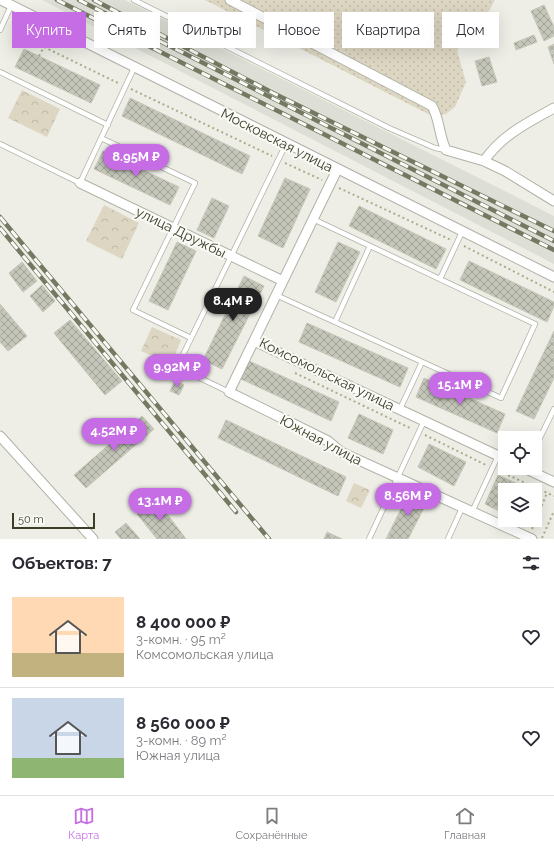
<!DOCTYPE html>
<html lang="ru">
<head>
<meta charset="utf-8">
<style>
	body { margin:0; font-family:Raleway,sans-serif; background:#f2f2f3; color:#2b2b33; height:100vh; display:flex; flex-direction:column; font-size:15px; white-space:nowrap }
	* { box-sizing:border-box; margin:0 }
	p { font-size:13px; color:#7c7c81 }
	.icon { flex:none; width:22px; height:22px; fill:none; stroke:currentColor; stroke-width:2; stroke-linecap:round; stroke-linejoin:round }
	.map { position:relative; height:539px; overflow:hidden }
	.side { display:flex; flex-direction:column; background:#fff; flex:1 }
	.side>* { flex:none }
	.banner { position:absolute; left:12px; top:12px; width:530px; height:36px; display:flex; gap:8px }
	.buttons { position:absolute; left:498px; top:431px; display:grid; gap:8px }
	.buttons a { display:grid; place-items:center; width:44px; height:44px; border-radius:0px; background:#fff; box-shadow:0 4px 16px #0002; font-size:20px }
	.scale { position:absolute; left:12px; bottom:10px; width:83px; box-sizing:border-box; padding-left:4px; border:2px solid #393f27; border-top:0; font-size:11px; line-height:14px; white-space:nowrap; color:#393f27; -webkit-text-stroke:3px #fafaf7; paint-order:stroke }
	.price { position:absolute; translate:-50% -34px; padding:0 9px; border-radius:14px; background:#c66de5; color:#fff; font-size:13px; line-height:26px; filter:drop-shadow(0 1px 2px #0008) }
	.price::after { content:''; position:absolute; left:50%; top:24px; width:12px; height:9px; margin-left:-6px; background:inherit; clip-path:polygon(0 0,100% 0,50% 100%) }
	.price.current { background:#222; color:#fff }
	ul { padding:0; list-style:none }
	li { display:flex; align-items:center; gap:12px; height:100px; padding:0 12px }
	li+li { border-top:1px solid #e1e1e2 }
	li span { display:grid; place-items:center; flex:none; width:112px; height:80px; border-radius:0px; color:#555 }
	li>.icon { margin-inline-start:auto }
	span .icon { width:48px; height:48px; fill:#fffc; stroke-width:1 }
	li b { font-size:17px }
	h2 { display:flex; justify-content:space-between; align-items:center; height:48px; padding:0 12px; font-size:17px }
	.chip { padding:0 14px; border-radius:0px; background:#fff; box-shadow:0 4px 16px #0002; font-size:14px; line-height:36px }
	.chip.current { background:#c66de5; color:#fff }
	.tabs { display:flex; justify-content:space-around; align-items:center; height:56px; border-top:1px solid #e1e1e2; background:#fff; font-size:11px; color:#7c7c81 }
	.tabs a { display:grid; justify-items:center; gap:2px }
	.tabs .current { color:#c66de5 }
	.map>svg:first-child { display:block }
	.built { fill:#ddded5 }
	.park { fill:url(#park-crowns) }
	.garden { fill:url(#garden-dots) }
	.building { fill:url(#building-cross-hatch); stroke:#c6c7b9 }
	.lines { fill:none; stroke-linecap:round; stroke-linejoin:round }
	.service-casing { stroke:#b0b2a6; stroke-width:6 }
	.minor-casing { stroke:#b0b2a6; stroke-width:11 }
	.path { stroke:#a8ae8a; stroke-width:2; stroke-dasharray:2 3; stroke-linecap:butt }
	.service { stroke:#fff; stroke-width:4.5 }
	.minor { stroke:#fff; stroke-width:9 }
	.rail-casing { stroke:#747a62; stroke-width:4.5 }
	.rail { stroke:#fafaf7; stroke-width:3; stroke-dasharray:9; stroke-linecap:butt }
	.labels { text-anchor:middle; stroke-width:4; stroke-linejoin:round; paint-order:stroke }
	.street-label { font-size:14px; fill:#393f27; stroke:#fafaf7 }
</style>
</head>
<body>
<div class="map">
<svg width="554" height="539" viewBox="0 0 554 539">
	<defs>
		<pattern id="park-crowns" width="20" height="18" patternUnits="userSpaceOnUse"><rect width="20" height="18" fill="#ddd6c2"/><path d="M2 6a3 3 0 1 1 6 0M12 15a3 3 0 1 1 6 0" fill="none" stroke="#beb9a7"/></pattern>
		<pattern id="garden-dots" width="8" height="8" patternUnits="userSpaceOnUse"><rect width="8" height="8" fill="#ddd6c2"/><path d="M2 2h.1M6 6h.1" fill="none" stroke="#beb9a7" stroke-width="1.8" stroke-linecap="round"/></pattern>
		<pattern id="building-cross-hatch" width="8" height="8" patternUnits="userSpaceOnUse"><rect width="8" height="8" fill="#c4c6b9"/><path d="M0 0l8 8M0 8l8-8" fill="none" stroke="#a0a296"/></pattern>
	</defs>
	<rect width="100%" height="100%" fill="#eeeee7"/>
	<!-- built -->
	<path class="built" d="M42,0h83l429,216v48z"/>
	<!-- park -->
	<path class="park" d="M22,90l38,19 -13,28 -39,-19z
		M104,205l35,18 -17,36 -36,-18z
		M152,327l29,13 -10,24 -30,-13z
		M354,483l16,7 -9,18 -15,-7z"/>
	<!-- garden -->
	<path class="garden" d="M205,0h290l-19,34 -14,4 -5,13 9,31 -11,25 -9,7 -14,2z"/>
	<!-- building -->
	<path class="building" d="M544,5l10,22v9l-10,5 -13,-30z
		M534,35l3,7 -21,8 -2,-7z
		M554,44v20l-6,-17z
		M24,49l76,36 -9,18 -76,-36z
		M489,57l8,25 -15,4 -7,-25z
		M130,98l120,58 -8,18 -120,-58z
		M103,151l76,36 -9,18 -76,-36z
		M285,178l25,11 -27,59 -25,-12z
		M212,198l17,8 -15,32 -17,-8z
		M359,206l87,43 -10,20 -87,-43z
		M177,242l19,9 -28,59 -19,-9z
		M338,242l22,10 -24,50 -21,-10z
		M469,261l85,41v4l-7,16 -87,-42z
		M22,262l15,19 -14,11 -14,-19z
		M244,276l20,10 -42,83 -19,-9z
		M42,285l13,16 -12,11 -13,-16z
		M0,304l27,32 -19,15 -8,-9z
		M70,320l52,61 -17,14 -51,-62z
		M307,323l101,45 -8,19 -101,-45z
		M554,331v47l-20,41 -18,-8z
		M249,361l90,41 -8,19 -90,-42z
		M424,378l81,36 -8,19 -81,-36z
		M175,381l9,4 -5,10 -9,-4z
		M359,414l34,16 -10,24 -35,-16z
		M142,416l12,13 -68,59 -12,-13z
		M226,420l120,57 -8,19 -120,-58z
		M522,432l11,5 -1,1h-13z
		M429,444l37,18 -12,24 -36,-19z
		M498,475l31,14 -24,1v24l-20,-10z
		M410,491l18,9 -20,39h-22z
		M155,498l31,41h-29l-20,-25z
		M126,523l14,16h-19l-6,-7z
		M327,532l15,7h-18z"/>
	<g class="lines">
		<defs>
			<path id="service" d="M134,0l255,128 46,20 11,2
				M0,30l11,-24
				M0,72l108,53
				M101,138l94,45 -62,127 58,28
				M0,144l80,39 54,-115
				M440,279l22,-47
				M276,295l225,103 34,-74 -222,-105
				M335,322l35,-76
				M229,392l-52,-25 109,-223
				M400,409l22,-47
				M536,446l18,-37
				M472,512l26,-56
				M369,539l55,-118
				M448,539l14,-31"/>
			<path id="minor" d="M1,0l553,277
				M230,0l202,106c8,14 7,30 14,44l38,11 21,10 49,30
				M484,161c18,-26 43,-38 70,-53
				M337,170l-108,222 99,49 13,11 191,87
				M80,183l203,98
				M254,341l251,118
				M0,436l93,103
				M524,468l30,14"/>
		</defs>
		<!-- service casing -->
		<use href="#service" class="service-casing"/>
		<!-- minor casing -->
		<use href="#minor" class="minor-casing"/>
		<!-- path -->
		<path class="path" d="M44,47l74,36
			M39,56l7,-13
			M131,89l141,67
			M285,163l37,17
			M339,188l112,52
			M464,246l90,46
			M295,373l117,56
			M425,435l61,30
			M499,471l55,25
			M532,529l15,-36
			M542,538l12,-27"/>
		<!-- service -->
		<use href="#service" class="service"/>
		<!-- minor -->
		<use href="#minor" class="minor"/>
		<defs>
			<path id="rail" d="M57,0l497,250
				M79,0l475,241
				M94,0l179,93 281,138
				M0,217l269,322
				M0,228l236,284"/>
		</defs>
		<!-- rail casing -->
		<use href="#rail" class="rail-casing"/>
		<!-- rail -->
		<use href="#rail" class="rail"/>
	</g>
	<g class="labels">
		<!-- street labels -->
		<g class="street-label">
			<text transform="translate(277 140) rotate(27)" y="5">Московская улица</text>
			<text transform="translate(181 232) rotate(26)" y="5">улица Дружбы</text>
			<text transform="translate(327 374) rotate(26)" y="5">Комсомольская улица</text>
			<text transform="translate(321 440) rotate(28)" y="5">Южная улица</text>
		</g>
	</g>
</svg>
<div class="buttons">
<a><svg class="icon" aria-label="locate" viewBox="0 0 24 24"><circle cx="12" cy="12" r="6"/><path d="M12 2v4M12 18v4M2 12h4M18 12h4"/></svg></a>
<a><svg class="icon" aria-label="layers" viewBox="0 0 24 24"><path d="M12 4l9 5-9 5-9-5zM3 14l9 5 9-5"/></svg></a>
</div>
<div class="scale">50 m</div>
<b class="price" style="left:136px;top:178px">8.95M ₽</b>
<b class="price current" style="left:233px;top:322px">8.4M ₽</b>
<b class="price" style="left:177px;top:388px">9.92M ₽</b>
<b class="price" style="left:460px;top:406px">15.1M ₽</b>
<b class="price" style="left:114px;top:452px">4.52M ₽</b>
<b class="price" style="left:408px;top:517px">8.56M ₽</b>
<b class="price" style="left:160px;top:522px">13.1M ₽</b>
<div class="banner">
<a class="chip current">Купить</a>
<a class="chip">Снять</a>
<a class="chip">Фильтры</a>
<a class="chip">Новое</a>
<a class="chip">Квартира</a>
<a class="chip">Дом</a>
</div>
</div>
<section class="side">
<h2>Объектов: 7<svg class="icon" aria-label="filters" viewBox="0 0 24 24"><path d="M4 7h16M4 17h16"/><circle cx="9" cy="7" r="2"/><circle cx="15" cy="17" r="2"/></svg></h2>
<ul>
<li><span style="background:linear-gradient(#ffd9b3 70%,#c2b280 0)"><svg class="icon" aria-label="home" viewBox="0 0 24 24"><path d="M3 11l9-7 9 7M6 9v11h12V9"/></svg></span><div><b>8 400 000 ₽</b><p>3-комн. · 95 m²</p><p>Комсомольская улица</p></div><svg class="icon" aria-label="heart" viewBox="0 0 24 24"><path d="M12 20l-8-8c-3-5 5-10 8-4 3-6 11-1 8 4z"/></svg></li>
<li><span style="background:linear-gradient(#c9d6e8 75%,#8fb573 0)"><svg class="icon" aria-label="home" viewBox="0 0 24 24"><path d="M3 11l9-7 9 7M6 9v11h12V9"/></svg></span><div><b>8 560 000 ₽</b><p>3-комн. · 89 m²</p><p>Южная улица</p></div><svg class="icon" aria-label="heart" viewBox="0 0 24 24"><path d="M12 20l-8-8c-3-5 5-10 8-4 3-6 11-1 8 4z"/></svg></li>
</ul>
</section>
<nav class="tabs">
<a class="current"><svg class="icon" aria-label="map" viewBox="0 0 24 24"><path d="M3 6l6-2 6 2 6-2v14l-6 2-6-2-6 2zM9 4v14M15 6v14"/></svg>Карта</a>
<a><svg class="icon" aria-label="saved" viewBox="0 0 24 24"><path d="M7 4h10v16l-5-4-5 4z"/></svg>Сохранённые</a>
<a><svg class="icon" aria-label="home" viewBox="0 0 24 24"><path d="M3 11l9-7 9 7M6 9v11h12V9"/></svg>Главная</a>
</nav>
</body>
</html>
